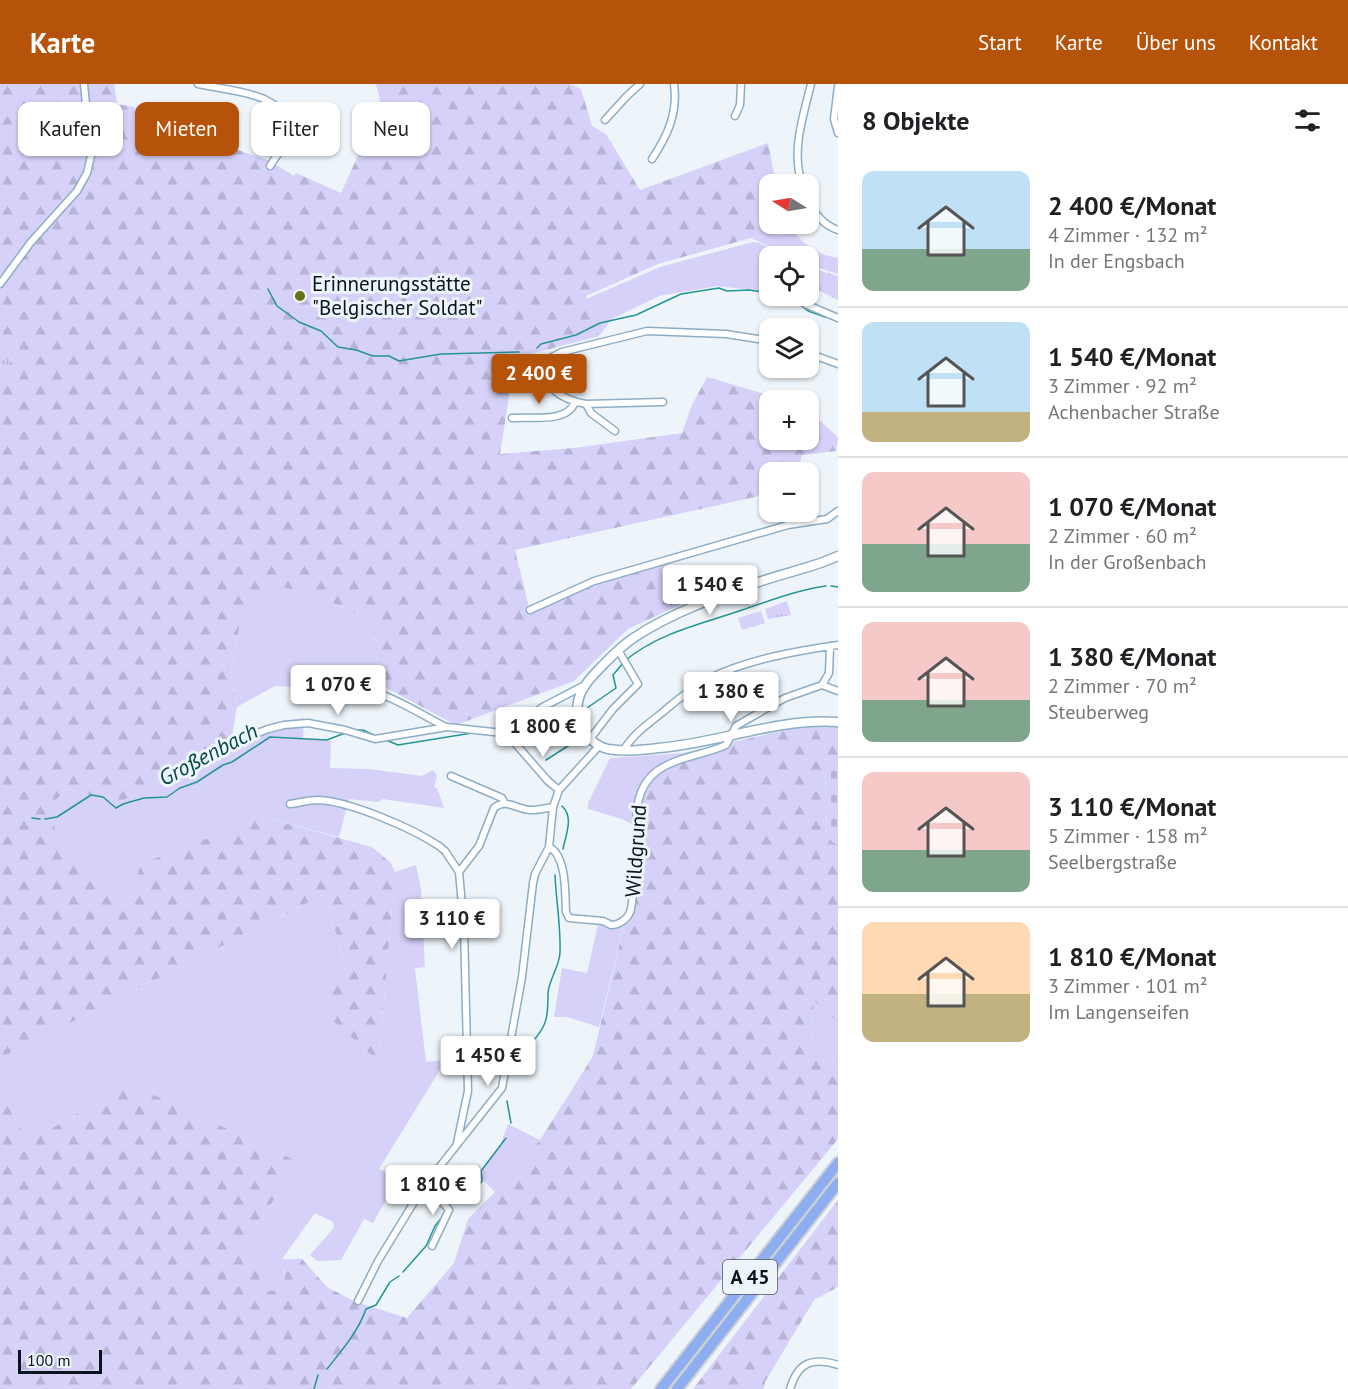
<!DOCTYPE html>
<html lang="de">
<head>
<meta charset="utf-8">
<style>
	body { margin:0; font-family:"PT Sans",sans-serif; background:#f2f2f2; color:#202124; height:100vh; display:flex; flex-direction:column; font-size:22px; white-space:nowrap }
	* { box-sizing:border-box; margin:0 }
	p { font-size:20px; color:#757577 }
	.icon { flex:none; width:33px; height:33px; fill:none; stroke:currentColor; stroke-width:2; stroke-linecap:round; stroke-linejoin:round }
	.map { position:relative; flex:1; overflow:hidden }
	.panel { display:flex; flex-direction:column; background:#fff; width:510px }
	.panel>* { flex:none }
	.top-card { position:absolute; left:18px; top:18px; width:570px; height:54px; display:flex; gap:12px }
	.needle { width:39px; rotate:281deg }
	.buttons { position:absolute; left:759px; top:90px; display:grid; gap:12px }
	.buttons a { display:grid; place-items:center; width:60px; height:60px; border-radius:12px; background:#fff; box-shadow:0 2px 4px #0004; font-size:30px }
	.scale { position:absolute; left:18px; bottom:15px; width:84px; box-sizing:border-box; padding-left:6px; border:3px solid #09151e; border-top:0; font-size:16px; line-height:21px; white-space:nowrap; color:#09151e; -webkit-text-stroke:4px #eef5fa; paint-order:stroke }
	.price { position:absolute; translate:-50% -51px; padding:0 14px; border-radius:6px; background:#fff; color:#222; font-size:20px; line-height:39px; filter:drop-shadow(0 2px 3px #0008) }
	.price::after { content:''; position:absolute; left:50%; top:36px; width:18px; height:14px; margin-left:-9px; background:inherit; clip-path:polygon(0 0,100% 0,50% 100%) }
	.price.current { background:#b45309; color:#fff }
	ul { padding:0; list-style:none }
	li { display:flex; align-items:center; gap:18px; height:150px; padding:0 24px }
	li+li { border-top:2px solid #e0e0e0 }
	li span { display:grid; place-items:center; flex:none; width:168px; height:120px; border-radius:12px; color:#555 }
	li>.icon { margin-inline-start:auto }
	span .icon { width:72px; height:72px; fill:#fffc; stroke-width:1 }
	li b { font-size:26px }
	h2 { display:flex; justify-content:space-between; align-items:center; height:72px; padding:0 24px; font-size:26px }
	.pill { padding:0 21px; border-radius:12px; background:#fff; box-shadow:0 2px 4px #0004; font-size:21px; line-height:54px }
	.pill.current { background:#b45309; color:#fff }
	header { display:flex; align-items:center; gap:36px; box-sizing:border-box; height:84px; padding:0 30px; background:#b45309; color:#fff }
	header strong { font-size:28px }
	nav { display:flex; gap:33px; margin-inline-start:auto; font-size:21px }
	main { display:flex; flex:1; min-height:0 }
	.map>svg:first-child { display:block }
	.grass { fill:#d5d1f8 }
	.forest { fill:url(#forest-firs) }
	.cemetery { fill:url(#cemetery-stones) }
	.park { fill:url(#park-tufts) }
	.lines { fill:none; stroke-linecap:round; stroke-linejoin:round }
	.stream { stroke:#249594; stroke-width:1.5 }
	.minor-casing { stroke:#8dadc5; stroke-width:9 }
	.secondary-casing { stroke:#8dadc5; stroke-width:11 }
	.motorway-casing { stroke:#ced0d2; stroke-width:14 }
	.minor { stroke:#fff; stroke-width:6 }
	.secondary { stroke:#fff; stroke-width:8 }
	.motorway { stroke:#8faef1; stroke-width:10 }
	.poi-dot { fill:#66701a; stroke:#eef5fa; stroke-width:2 }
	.labels { text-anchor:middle; stroke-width:6; stroke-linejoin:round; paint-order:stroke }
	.shield { fill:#eef5fa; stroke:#4e5860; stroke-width:1.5 }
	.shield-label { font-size:20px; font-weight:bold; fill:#09151e }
	.poi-label { font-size:21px; fill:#09151e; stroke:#eef5fa; text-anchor:start }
	.street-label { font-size:21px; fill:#09151e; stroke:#eef5fa }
	.water-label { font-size:22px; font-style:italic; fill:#004643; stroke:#eef5fa }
</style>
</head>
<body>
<header>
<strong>Karte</strong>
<nav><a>Start</a><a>Karte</a><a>Über uns</a><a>Kontakt</a></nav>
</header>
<main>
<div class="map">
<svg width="838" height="1305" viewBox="0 0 838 1305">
	<defs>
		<pattern id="forest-firs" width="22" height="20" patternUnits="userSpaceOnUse" patternTransform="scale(1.5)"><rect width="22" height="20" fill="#d5d1f8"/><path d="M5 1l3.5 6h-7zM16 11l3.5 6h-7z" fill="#b6b3d4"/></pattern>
		<pattern id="cemetery-stones" width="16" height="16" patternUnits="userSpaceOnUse" patternTransform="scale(1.5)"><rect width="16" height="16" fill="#d5d1f8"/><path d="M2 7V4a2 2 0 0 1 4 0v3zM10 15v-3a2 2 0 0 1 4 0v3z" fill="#b6b3d4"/></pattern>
		<pattern id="park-tufts" width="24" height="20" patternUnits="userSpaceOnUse" patternTransform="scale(1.5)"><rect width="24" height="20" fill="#d5d1f8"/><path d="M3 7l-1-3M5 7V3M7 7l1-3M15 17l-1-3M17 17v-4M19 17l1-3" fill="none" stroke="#b6b3d4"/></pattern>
	</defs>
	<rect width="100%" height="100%" fill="#eef5fa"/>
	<!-- grass -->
	<path class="grass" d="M795,149c12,14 24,22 43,25v16l-29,-9 -1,-9h-18l-39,-18z
		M753,158l7,1 26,13h-16l-1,36 -52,-6 -58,10 -47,23 -13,17 -13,-37 74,-32z
		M273,500l40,10 60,27 6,63 -55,-2 -17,6 -32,-2 -38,21 -6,-38 9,-44 19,-27z
		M761,527l4,12 -23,7 -4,-12z
		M304,634l-1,20 28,3 -1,27 39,1 53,7 11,-6 4,6 -3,11 3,1 7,20 -61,-9 -5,3 -29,-3 -10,38 -76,-20 -136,86 -72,-71 -2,-30 15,-13 49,15 114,-63 44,-19z
		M684,669l-45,36 -4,37 -13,-7 -34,-10v-6l22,-45z
		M416,781l5,24 4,78 -10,1 11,94 20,-2 -67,109 20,8 -26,46 -9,-4 -23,41 -24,1 -7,-6 24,-27 -1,-6 -18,-9 -33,46 4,30 -25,3 -26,-39 65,-89 -172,-81 -99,59 -29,-49v-35l323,-163 56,167 16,-190z
		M627,828l-28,115 -32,-10h-13l8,-49 25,5 13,-57 16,5z
		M814,917l24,22v40l-27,-22z
		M508,1040l32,16 -45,52 -19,-19 3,-9 2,6 19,-24z"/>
	<!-- forest -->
	<path class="forest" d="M0,0h114l3,20 17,3 6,8 15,6 -3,15 46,10 19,-1 18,4 35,12 24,15 2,-3 45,20 40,-88 -5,-21h194l11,5 11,37 14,8 34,56 128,-47 8,41h-6v40h21l4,9 -44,5 -93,26 -72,32 13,40 -84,22 -15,96 74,-6 108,-15 10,-28 15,-28 78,23h-15v40h38l1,-29 29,26 -2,14 -34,4 -4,17h-28l-1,22 -254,56 14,57 70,-29 69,-16 16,41 -56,26 -54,52 -118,44 -77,-41 -6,-63 -60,-27 -40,-9 -14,13 -19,27 -9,44 6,38 -6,34 -114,63 -49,-15 -15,13 2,30 72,71 14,-39 122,-47 109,30 19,16 4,9 -16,190 -50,-45v-42l18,-9 -24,-71 -323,163v-678l18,-32 -18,-15z
		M808,183l30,9v24l-29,-14z
		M817,639l21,3v39h-13l2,71 11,11v176l-24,-22 -3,40 27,22v76l-207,250h-631v-296l29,49 99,-59 173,80 -66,90 26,4v35l25,-3 -4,-30h20l25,28 29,15 51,16 47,-55 14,-44 27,-27 45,-52 53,-84 34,-144 12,-123 45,-36z
		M838,1116v87l-24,13 -49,82 -1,7h-71z"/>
	<!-- cemetery -->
	<path class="cemetery" d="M825,681h13v82l-11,-11z"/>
	<!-- park -->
	<path class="park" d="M0,249l18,15 -18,32z
		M787,517l4,14 -23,4 -3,-10z"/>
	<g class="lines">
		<!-- stream -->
		<path class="stream" d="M268,205l9,17 22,16 22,9 17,16 18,3 17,6h16l10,5 42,-7 78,-2
			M798,219l10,8 17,6
			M537,264l4,-4 35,-9 24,-12 36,-8 45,-21 38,-6 8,3 22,-1 21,3
			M831,502l7,1
			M627,575c34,-27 75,-35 115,-49 27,-9 55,-20 84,-24
			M587,624l29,-20 -3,-13 11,-13
			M358,646h5l13,6
			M386,656l12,5 74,-12
			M517,657l11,3 35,-21
			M546,676l25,-16
			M562,722c12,11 4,28 1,43
			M32,734l8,1
			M45,735l12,-2 34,-22 12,2 13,11 7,-4 21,-6 23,-1 13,-9 17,-6 26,-17 9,-3 38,-25 57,3 18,-7
			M531,959c17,-17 17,-28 17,-50 1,-13 11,-26 12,-40 1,-26 -4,-53 -5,-78
			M507,1017l4,22
			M473,1108l9,-11 -1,-10 25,-33
			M403,1188l23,-26 9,-20 7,-9
			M327,1285c15,-19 31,-37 39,-60l10,-4 14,-23 9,-6
			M314,1305l4,-14"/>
		<defs>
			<path id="minor" d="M198,0c23,5 45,6 66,15 18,9 35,24 53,32l4,-4 -1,-5 -9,-3 -11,1 -30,46
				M838,2l-4,33 4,14
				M735,32l5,-11 1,-21
				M605,36l21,-23 14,-13
				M652,75c16,-24 26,-46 22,-75
				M802,100c-11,-33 1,-67 9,-100
				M808,116c7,14 15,25 30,30
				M0,200l31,-42 46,-51 10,-18 4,-17 -7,-72
				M793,212l12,8 33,14
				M808,269l30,11
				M663,318l-77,2c-22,-4 -42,-14 -42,-39l6,-7 12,-6 85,-21 79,3 44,7
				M586,320l5,9 24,18
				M512,334c19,-2 55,6 63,-16
				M530,526l64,-29 194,-56 39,-6 11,-8
				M822,601l16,6
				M327,603c46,-6 81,21 119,40
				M512,650l29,-26 42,-22
				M512,650l2,8 34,39 11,9
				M590,655l23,-30 25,-25 -20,-34
				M237,657l31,-12 16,-4 24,-2 37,7 30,9 72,-12 65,7
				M623,667c10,-17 25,-27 40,-39 15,-13 31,-26 49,-35 39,-18 84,-26 126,-32
				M451,692l51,22 2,4
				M290,720c9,-1 18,-4 28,-4 31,1 94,28 121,46l6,5 14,21 5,55 4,164 -11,52
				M549,763c18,9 16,47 17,65l3,6 34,3 8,4c9,0 18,-7 20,-16 2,-15 5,-31 6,-46 1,-31 -9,-70 20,-92 19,-14 47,-16 69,-26l10,-19 49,-28 37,-13 7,-12 1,-27
				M459,788l20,-26 15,-38c13,-11 24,3 38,2 7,0 14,-2 21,-3
				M422,1105l22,15 5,6 -17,36
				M358,1217l20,-40 44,-72 80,-101 20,-111 11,-94 2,-9 14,-27 4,-40 6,-17 40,-44
				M790,1305c8,-27 22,-32 48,-24"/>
			<path id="secondary" d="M838,472c-26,12 -55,17 -82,27 -40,14 -85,30 -121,54 -13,8 -23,19 -34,30 -15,15 -30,32 -21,55 4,13 15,24 28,27 17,3 34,1 50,-1 62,-5 118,-30 180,-26"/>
			<path id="motorway" d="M661,1305l177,-226
				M677,1305l161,-206"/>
		</defs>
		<!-- minor casing -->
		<use href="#minor" class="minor-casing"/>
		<!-- secondary casing -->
		<use href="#secondary" class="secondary-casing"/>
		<!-- motorway casing -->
		<use href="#motorway" class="motorway-casing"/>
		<!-- minor -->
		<use href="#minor" class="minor"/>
		<!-- secondary -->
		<use href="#secondary" class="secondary"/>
		<!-- motorway -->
		<use href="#motorway" class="motorway"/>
	</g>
	<!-- markers -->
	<circle class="poi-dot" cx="300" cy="212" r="6"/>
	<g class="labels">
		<!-- shield labels -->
		<rect class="shield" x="723" y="1176" width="54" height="34" rx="4.5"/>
		<g class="shield-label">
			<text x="750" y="1200">A 45</text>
		</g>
		<!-- poi labels -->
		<g class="poi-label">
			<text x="312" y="207">Erinnerungsstätte<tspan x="312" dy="24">"Belgischer Soldat"</tspan></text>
		</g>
		<!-- street labels -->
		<g class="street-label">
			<text transform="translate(636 767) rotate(-86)" y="7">Wildgrund</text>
		</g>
		<!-- water labels -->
		<g class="water-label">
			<text transform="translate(208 670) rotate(-28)" y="8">Großenbach</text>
		</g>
	</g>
</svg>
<div class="buttons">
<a><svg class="needle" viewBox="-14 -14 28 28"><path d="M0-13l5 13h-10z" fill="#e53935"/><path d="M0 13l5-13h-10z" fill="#757577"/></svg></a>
<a><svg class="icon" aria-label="locate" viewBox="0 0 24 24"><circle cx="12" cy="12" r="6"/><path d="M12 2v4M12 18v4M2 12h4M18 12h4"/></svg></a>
<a><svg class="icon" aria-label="layers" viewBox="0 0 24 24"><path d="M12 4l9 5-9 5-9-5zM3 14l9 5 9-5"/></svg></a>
<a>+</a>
<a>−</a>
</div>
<div class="scale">100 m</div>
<b class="price current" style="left:539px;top:321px">2 400 €</b>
<b class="price" style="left:710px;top:532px">1 540 €</b>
<b class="price" style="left:338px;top:632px">1 070 €</b>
<b class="price" style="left:731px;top:639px">1 380 €</b>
<b class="price" style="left:543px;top:674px">1 800 €</b>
<b class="price" style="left:452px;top:866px">3 110 €</b>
<b class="price" style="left:488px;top:1003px">1 450 €</b>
<b class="price" style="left:433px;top:1132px">1 810 €</b>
<div class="top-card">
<a class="pill">Kaufen</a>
<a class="pill current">Mieten</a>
<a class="pill">Filter</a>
<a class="pill">Neu</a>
</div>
</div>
<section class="panel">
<h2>8 Objekte<svg class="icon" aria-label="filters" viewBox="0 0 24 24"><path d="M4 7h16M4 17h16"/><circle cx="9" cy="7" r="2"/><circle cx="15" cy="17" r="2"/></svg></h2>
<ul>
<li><span style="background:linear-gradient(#bfe0f5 65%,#7fa58c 0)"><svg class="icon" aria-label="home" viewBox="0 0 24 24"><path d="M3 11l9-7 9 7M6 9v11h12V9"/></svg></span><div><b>2 400 €/Monat</b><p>4 Zimmer · 132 m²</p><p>In der Engsbach</p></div></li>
<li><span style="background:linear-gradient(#bfe0f5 75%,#c2b280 0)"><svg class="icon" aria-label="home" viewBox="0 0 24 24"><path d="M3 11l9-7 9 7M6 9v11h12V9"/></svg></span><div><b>1 540 €/Monat</b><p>3 Zimmer · 92 m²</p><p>Achenbacher Straße</p></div></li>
<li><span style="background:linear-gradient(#f6c9c9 60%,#7fa58c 0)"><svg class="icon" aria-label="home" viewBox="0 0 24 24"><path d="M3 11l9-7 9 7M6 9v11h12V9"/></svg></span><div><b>1 070 €/Monat</b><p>2 Zimmer · 60 m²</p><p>In der Großenbach</p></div></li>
<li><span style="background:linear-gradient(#f6c9c9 65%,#7fa58c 0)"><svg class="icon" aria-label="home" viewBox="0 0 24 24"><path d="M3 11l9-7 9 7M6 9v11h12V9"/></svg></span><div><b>1 380 €/Monat</b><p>2 Zimmer · 70 m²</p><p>Steuberweg</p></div></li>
<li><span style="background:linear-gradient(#f6c9c9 65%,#7fa58c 0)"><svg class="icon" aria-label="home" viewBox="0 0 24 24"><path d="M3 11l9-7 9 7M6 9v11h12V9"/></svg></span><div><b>3 110 €/Monat</b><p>5 Zimmer · 158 m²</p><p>Seelbergstraße</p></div></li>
<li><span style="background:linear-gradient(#ffd9b3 60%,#c2b280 0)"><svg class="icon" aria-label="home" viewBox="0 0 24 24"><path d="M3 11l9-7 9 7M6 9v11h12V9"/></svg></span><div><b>1 810 €/Monat</b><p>3 Zimmer · 101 m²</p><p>Im Langenseifen</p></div></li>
</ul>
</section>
</main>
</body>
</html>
